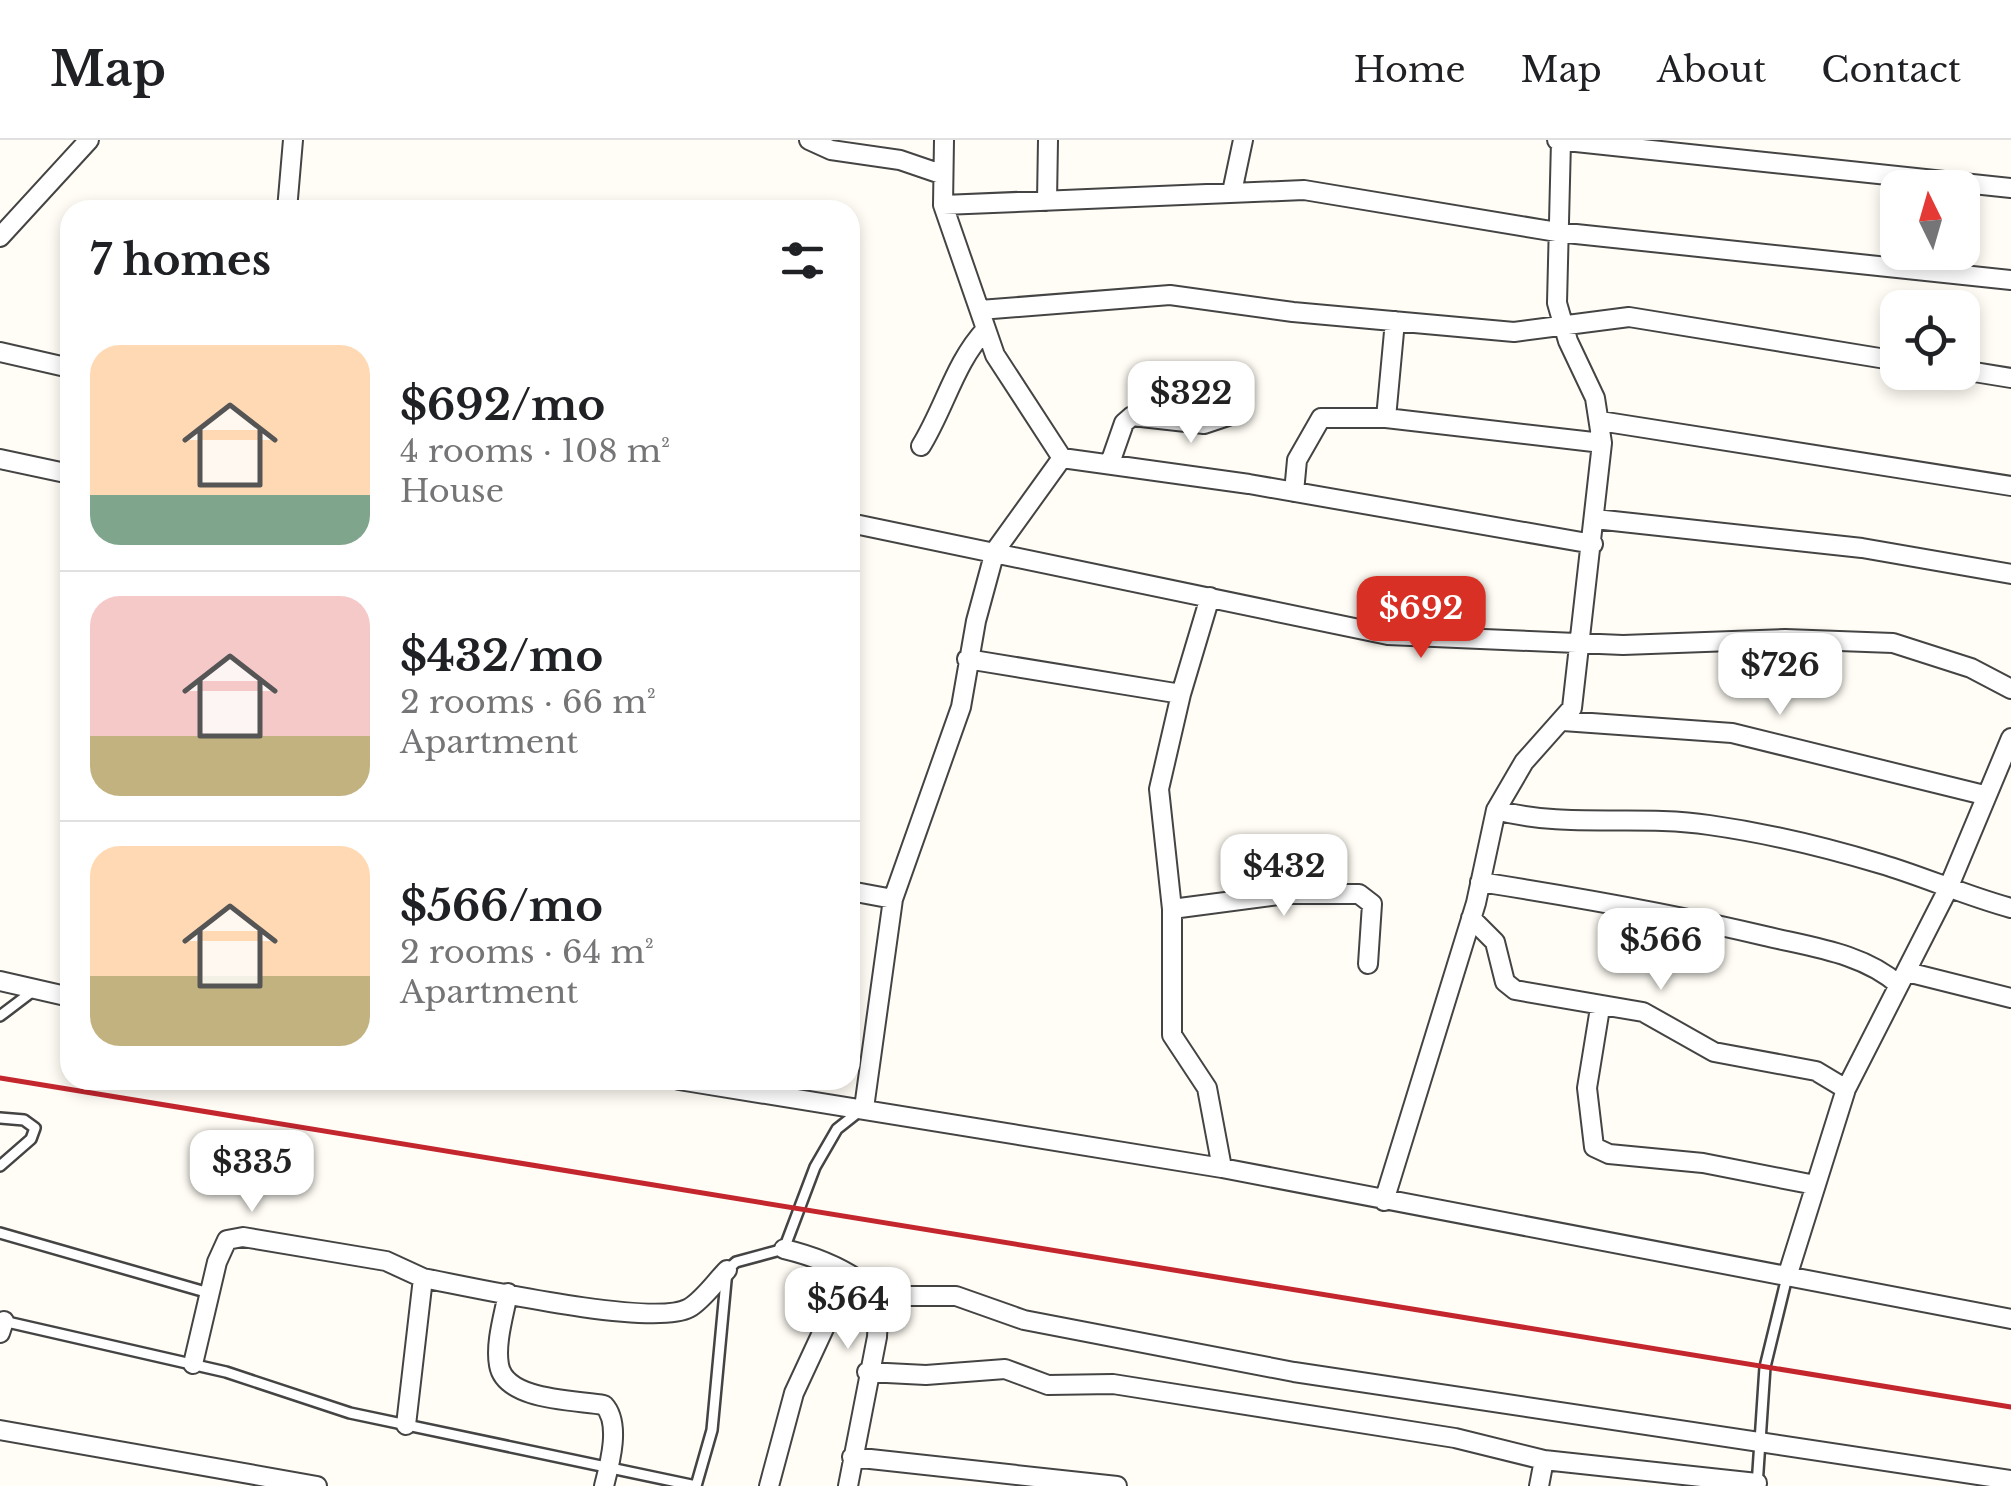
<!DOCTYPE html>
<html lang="en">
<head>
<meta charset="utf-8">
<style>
	body { margin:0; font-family:"Libre Baskerville",serif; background:#f6f6f6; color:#202124; height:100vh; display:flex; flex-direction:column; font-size:38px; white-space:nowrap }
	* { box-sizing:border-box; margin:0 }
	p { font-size:32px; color:#757577 }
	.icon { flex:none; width:55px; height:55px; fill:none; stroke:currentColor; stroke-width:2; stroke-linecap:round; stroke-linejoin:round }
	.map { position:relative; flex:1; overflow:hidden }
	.drawer { position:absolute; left:60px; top:60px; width:800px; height:890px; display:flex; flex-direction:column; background:#fff; border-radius:30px; box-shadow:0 5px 15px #0003 }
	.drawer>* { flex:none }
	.needle { width:65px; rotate:355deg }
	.buttons { position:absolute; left:1880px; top:30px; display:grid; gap:20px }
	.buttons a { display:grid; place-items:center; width:100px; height:100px; border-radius:20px; background:#fff; box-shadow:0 5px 15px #0003; font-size:50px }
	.price { position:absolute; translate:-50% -85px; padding:0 22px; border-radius:20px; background:#fff; color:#222; font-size:32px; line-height:65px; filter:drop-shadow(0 2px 5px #0008) }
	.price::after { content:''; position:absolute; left:50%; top:60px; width:30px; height:22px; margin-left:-15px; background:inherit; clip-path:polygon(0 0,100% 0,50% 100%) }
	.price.selected { background:#d93025; color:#fff }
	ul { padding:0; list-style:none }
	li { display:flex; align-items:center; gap:30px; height:250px; padding:0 30px }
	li+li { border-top:2px solid #e0e0e0 }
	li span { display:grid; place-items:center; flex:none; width:280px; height:200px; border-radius:30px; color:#555 }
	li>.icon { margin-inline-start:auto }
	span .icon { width:120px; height:120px; fill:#fffc; stroke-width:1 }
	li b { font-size:42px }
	h2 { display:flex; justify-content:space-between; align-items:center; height:120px; padding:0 30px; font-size:42px }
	header { display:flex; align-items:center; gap:60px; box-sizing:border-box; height:140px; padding:0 50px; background:#fff; border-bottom:2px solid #e0e0e0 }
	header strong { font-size:48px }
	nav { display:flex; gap:55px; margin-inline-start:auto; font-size:35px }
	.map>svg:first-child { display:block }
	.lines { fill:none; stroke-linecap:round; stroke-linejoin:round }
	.lane-casing { stroke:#444; stroke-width:14 }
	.street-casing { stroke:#444; stroke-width:22 }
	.lane { stroke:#fff; stroke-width:9 }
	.street { stroke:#fff; stroke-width:18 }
	.rail { stroke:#c4262e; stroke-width:5 }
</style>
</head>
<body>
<header>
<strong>Map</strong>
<nav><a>Home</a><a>Map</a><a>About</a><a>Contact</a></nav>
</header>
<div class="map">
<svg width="2011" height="1346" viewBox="0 0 2011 1346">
	<rect width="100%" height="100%" fill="#fffdf5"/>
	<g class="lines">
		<defs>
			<path id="lane" d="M0,876l33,-25
				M0,978l24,2 11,8 -4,11 -31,27
				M0,1093l209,60
				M3,1181l223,51 124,41 346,73
				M696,1346l16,-56 15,-160 9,-8 48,-13 31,-82 22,-38 24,-19
				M1757,1346l8,-119 22,-90"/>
			<path id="street" d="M809,0l22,10 69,10 41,14
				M944,0l-1,65 361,-15 253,42 454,48
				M1557,0l454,48
				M1232,52l11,-52
				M1047,61l1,-61
				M943,65l52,150 67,103
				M287,70l6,-70
				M0,97l89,-97
				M980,170l190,-15 123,17 221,20 115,-15 269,44
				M1395,181l-9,97 216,25
				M0,212l70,16
				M1962,230l49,8
				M1600,281l411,65
				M921,306c24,-39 34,-84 65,-117
				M0,319l70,15
				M1110,323l14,-40 8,-7 72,8 24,-8 6,-13
				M1294,352l3,-32 24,-42h65
				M1595,379l267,29 149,26
				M850,383l538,112 235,10 162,-6 108,4 78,25 40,21
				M967,519l214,35 29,-97
				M1181,554l-22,95 13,120v126l35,53 15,80
				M1563,581l169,12 252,62
				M1496,670c70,19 142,4 213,15 57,8 116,22 172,39 44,13 85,32 130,44
				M1480,742c96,15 190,31 285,54 46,11 98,17 134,49
				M850,751l43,8 -29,209
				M893,759l68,-192 15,-86 19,-70 67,-93 187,26 344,60
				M1172,769l114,-15h73l13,10 -4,60
				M1471,778l24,24 10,40 10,8 128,22 71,40 102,19 30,18
				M1907,832l104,26
				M0,841l70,16
				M1600,868l-13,80 7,59 15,7 94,9 112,22
				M679,940l543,88 789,151
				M1384,1061l92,-298 20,-93 28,-48 48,-54 30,-265 -7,-45 -27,-57 -11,-38 4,-162
				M784,1109c34,8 69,23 95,47l-2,41 -29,149
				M1787,1137l59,-188 101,-198 64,-153
				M508,1153c-4,22 -13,50 -9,72 6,36 77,35 105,40 17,18 6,58 0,81
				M879,1156h77l68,24 270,52 717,108
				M0,1193l4,-12
				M193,1224l24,-102 10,-22 16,-3 143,24 37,17
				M867,1232l59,3 79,-6 43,16 65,-1 342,54 89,22
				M406,1285l17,-147c48,9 230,50 266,30 14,-8 27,-27 38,-38
				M0,1290l317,56
				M852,1317l265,29
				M769,1346l25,-93 40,-86 8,-35
				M1539,1346l5,-26 213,23"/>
		</defs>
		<!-- lane casing -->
		<use href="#lane" class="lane-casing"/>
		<!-- street casing -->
		<use href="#street" class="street-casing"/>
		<!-- lane -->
		<use href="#lane" class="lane"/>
		<!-- street -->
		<use href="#street" class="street"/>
		<!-- rail -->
		<path class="rail" d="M0,938l2011,329"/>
	</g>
</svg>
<div class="buttons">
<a><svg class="needle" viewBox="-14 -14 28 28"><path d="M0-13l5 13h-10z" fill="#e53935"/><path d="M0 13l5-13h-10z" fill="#757577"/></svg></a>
<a><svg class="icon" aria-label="locate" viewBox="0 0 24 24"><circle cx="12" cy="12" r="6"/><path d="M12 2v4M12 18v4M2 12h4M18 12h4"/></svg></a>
</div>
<b class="price" style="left:1191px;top:306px">$322</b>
<b class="price selected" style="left:1421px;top:521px">$692</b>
<b class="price" style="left:1780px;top:578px">$726</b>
<b class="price" style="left:1284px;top:779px">$432</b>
<b class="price" style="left:1661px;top:853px">$566</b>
<b class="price" style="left:252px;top:1075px">$335</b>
<b class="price" style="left:848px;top:1212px">$564</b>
<section class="drawer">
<h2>7 homes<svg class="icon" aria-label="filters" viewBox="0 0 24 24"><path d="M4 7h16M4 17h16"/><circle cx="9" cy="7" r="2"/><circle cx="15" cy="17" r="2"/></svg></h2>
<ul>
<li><span style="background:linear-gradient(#ffd9b3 75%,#7fa58c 0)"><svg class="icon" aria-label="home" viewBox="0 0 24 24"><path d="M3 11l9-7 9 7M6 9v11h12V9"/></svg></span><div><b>$692/mo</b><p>4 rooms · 108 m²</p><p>House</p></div></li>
<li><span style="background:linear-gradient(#f6c9c9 70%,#c2b280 0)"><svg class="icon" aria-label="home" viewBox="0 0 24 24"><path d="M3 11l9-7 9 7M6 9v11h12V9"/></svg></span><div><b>$432/mo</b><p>2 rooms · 66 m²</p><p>Apartment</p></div></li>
<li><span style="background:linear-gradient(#ffd9b3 65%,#c2b280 0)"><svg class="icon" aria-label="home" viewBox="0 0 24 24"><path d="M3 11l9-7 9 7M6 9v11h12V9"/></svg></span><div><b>$566/mo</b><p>2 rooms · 64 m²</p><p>Apartment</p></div></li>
</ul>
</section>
</div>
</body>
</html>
